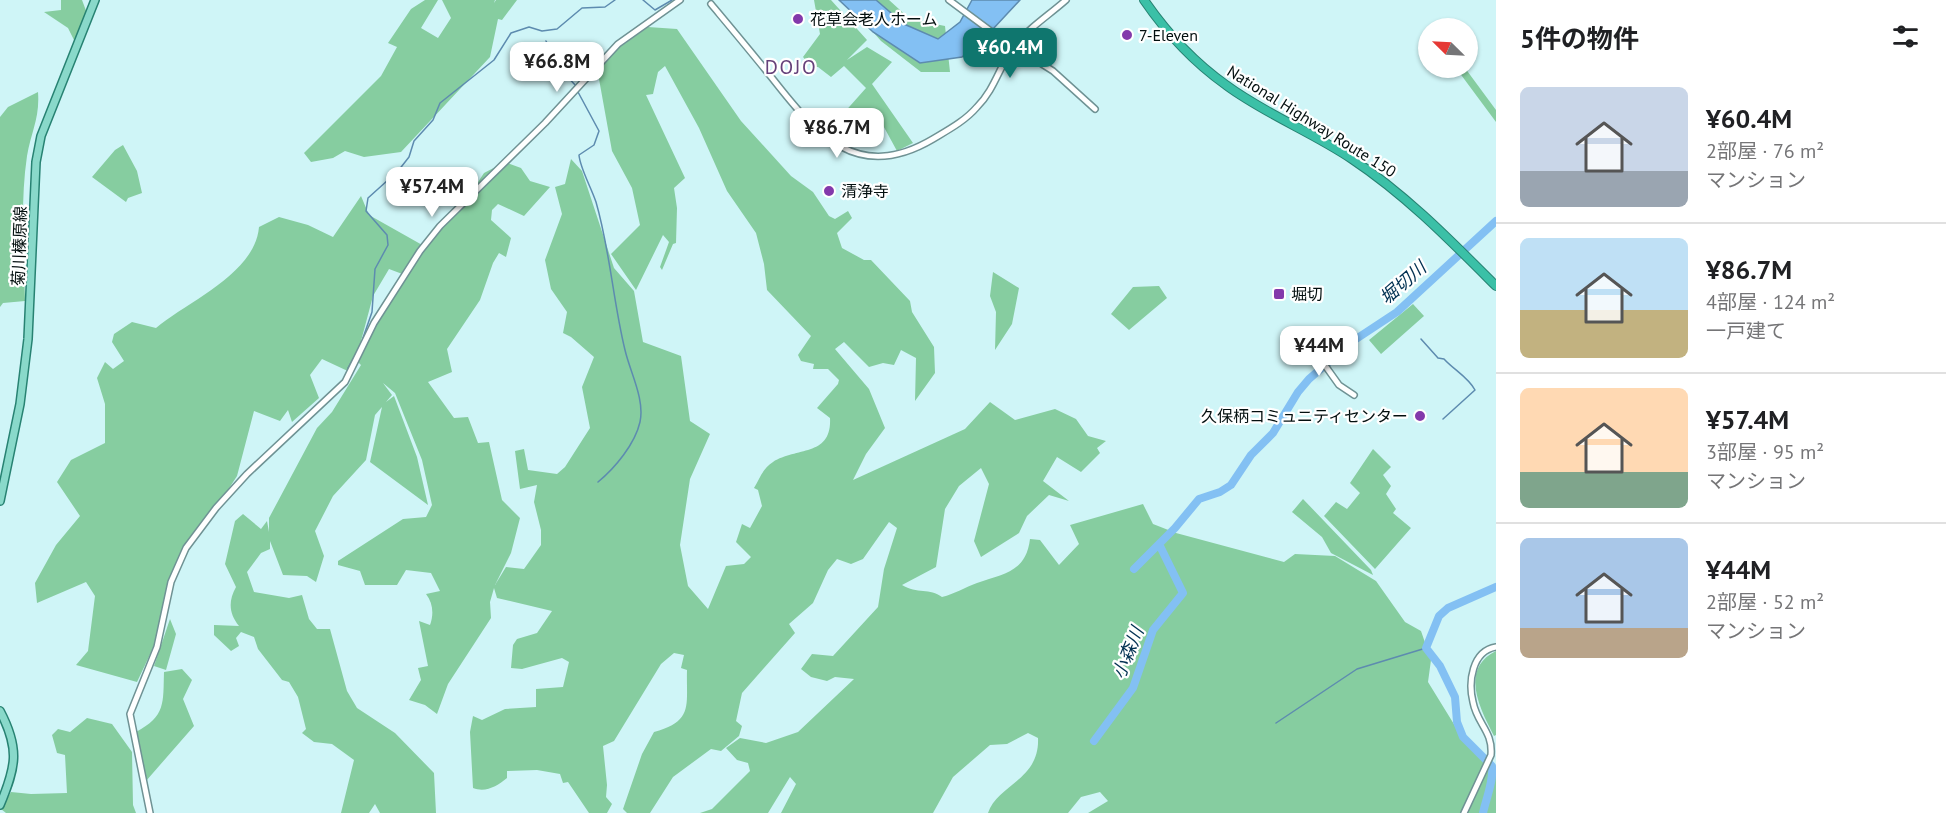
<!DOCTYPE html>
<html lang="ja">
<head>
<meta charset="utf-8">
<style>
	body { margin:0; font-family:"PT Sans","Noto Sans JP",sans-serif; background:#f2f2f2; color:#202124; height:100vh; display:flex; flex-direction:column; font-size:22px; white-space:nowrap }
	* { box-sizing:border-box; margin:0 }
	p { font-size:20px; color:#757577 }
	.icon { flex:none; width:33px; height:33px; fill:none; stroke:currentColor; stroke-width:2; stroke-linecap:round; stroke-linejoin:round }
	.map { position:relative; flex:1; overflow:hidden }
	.details { display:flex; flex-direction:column; background:#fff; width:450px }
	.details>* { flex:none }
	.needle { width:39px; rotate:294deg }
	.buttons { position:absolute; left:1418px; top:18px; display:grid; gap:12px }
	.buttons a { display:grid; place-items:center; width:60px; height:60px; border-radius:50%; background:#fff; box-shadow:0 2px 4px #0004; font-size:30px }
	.price { position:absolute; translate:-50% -51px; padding:0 14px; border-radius:12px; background:#fff; color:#222; font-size:20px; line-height:39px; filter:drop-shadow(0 2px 3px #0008) }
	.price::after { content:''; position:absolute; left:50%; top:36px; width:18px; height:14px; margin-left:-9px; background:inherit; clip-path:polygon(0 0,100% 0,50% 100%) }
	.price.selected { background:#0f766e; color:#fff }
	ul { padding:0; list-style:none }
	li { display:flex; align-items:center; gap:18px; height:150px; padding:0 24px }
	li+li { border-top:2px solid #e0e0e0 }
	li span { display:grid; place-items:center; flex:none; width:168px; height:120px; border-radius:9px; color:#555 }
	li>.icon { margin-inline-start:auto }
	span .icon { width:72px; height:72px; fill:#fffc; stroke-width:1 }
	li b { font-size:26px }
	h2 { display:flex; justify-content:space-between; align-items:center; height:72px; padding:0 24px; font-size:26px }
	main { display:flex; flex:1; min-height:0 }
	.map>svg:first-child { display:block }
	.green { fill:#86cda0; fill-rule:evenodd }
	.water { fill:#83c0f3; stroke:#5d8baf; stroke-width:1.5 }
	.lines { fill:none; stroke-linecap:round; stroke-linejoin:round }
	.stream { stroke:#5d8baf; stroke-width:1.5 }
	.river { stroke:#83c0f3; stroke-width:8 }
	.minor-casing { stroke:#6f9294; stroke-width:8 }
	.major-casing { stroke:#278272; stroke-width:10 }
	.highway-casing { stroke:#278272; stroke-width:10 }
	.minor { stroke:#fff; stroke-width:5 }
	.major { stroke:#89d9ca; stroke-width:7 }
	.highway { stroke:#3bc0a7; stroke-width:8 }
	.poi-dot { fill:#8339ab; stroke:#fff; stroke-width:2 }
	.labels { text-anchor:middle; stroke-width:4.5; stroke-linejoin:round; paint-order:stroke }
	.poi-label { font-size:16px; fill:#030f0f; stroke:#fff; text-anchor:start }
	.street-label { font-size:16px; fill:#030f0f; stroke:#fff }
	.water-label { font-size:18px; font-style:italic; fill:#003051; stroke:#fff }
	.quarter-label { font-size:20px; letter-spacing:1.5px; fill:#65417a; stroke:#fff }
</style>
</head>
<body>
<main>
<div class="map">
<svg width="1496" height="813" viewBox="0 0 1496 813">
	<rect width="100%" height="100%" fill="#cff5f7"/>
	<!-- green -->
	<path class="green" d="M61,0h21l6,16 -14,24 -6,-12 -24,-16 17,-2z
		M425,0h13l-17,28 17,10 13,-20 -9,-18h53l-1,3 2,-3h21l-15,20 -4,-1 -8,38 -89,95 -37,5 -19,-6 -12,7 -22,4 -7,-9 77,-77 16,-29 -9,-4 23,-34z
		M814,0h17l36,40 -20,20 20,-13 25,15 -20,22 41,59 -16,8 -18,-33 -30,30 -10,-7 -5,-17 32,-36 -22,-22 -13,11 -13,-10h-6l-9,-10 17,-23z
		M845,0h44l21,19 35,7 5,46h-29l-40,-31z
		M648,27l29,2 64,92 50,55 22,16 16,24 6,3 13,-8 4,7 -15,15 5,15 22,12h7l39,41 2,11 22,35 1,26 -20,28 1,-43 -15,-8 -7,15 -11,-2 -14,4 -25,-25 -9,7 34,40 16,39 -19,26 -13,26 112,-51 25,-27 25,18 40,-11 21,10 12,17 18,5 -9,7 3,5 -19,19 -24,-15 -14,24 26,20 -20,-6 -22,21 -8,17 -38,24 -7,-16 15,-57 -8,-16 -22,18 -14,23 -9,58 -34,18c15,9 28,3 40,12 13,-3 23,-10 35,-14 27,-9 49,-11 53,-44l10,1 19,25 20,-21 -9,-19 73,-21 10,20 23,9 108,29 11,-8 40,2 41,25 29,41 16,9 10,29 -3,22 32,52 36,33v46h-408l20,-12 -8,-9 -19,5 -13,16h-80c9,-28 52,-33 50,-75l-10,-5 -21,11 -17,1 -37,32 -20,36h-152l15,-29 -6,-7 -22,36h-68l12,-4 38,-38 -2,-8 -11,-3 -11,-12 14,-10 26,5 32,-11 56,-53 -19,-2 -8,4 -16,-4 -10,-8 11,-15 21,2 45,-49 6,-38 13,-41 -8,-6 -26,37 -12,5 -14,-5 -9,11 -15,33 -24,21 6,9 -53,60 -6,28 6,5 -3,10 -18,15 -10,-2 -38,28 -23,36h-23l-4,-4 19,-55 12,-22c40,-11 32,-27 33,-62l-6,-2 3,-13 -10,-2 -13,11 -47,77 -11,5 4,39 -1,12 6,7 -5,9h-18l-21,-31 -5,1 -3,-9 -23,-4 -30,1v7c-10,8 -21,15 -34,10l-3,-56 3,-16 9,4 23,-11 31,-2v-18l27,-2 6,-25 -7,-4 -40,11 -11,-1 2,-23 4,-6 20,-6 15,-22 -55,-13 -3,-10 -4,14 1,16 -43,66 -11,30 -12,-9 -16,-5 12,-20 -3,-12 10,-2 -9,-45 11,4c4,-11 3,-22 -4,-31l14,-3 -9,-18 -25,-3 -9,15h-32l-5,-14 -22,-6v-4l65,-42 23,-2 6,-12 -10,-45 -27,-67 -12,-10 9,12 -6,7 8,-6 23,61 11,48 -58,-43 12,-55 -7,8 -9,45 -33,36 -18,35 9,25 -8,26 -9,-6 -24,-1 -13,-34v8l-9,4 -14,19 7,20 35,6 13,-3 7,24 8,10h13l17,62 10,17 38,25 39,40 2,40h-56l-5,-9 -6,9h-28l13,-53 -22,-16 -18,-2 -12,-9 4,-4 -8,-32 -9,-15 -7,-2 -24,-31 -4,-12 -13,-5 -5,6 3,8 -8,5 -17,-16v-10l25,1c-10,-12 -11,-25 -3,-39l-11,-23 10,-43 8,-7 18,15 6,-8 2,11v-14l48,-90 15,-16 29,-47 -5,-5 -4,13 -30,-14 -12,16 9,23 -27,24 -4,-12 -8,11 -26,-10 -17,65 -69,107 -5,44 -26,55 -61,-17 12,-14 7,-55 -9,-14 -49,21 -2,-20 21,-38 24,-29 -23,-34 14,-22 34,-17v-39l-8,-26 8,-16 8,7 11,-8 -12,-19 2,-8 18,-12 24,6c32,-27 99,-54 103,-101l20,-10 29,8 25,12 28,-41 8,19 55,31 33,-32 27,-41 21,-11 16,6 9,13 20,6 -26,29 -26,-12 -6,6 -1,10 20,18 -5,19 -7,-4 -6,10 -13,37 -33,49 5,23 -24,10 26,36 14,-1 10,26 11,-1 13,58 18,18 -9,35 -16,32 11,-18 18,2 17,-24v-15l-7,-28 3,-17 -17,4 -5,-38 9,-2 4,21 29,4 8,-7 25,-39 -8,-41 12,-30 -23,-20 -8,-4 4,-21 -16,-23 -6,-29 17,-46 -7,-27 10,-3 6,-25 11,12 32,97 20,23 9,51 38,14 9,65 20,13 -20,45 -10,66 8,41 20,23 18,-43 18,-2 7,-7 -15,-15 6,-18 8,4 12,-22 -4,-16 -4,-2c6,-10 9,-20 19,-26 24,-15 59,-5 57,-44l-13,-10 21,-24 1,-4 -11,-11h-15l1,-5 -13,-3 -3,-6 13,-19 -44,-46 -3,-26 -8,-31 -29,-42 -28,-63 -34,-62 -7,6 -5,22 -7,1 39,83 -11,10 3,20 -1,35 -3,1 -11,26 -2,-3 9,-25 -6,-7 -27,55 -25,-36 29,-29 -8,-37 -20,-37 -15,-83 23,-21zM389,269l16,6 -44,66 12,-45z
		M1456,68h9l31,42v12z
		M38,92c2,26 -7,40 -11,64 -7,47 -3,97 -2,145l-22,2 -3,4v-190l8,-10z
		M123,145l14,26 5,22 -14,5 -2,4 -34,-25 23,-27z
		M993,272l26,16 -7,36 -17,26 1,-38 -6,-16z
		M1159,286l8,12 -38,32 -18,-16 22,-27z
		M1413,304l11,12 -43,38 -12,-14z
		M1373,449l18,18 -8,8 8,11 -5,8 10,15 -3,4 18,15 -36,41 -51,-53 12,-14 11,7 13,-16 -10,-10z
		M1303,499l68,71 2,5 -42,-22 -9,-16 -30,-25z
		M170,619l6,15 -10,36 -12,-4z
		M1496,651v84l-2,1c-14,-27 -35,-67 2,-85z
		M182,669l10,11 -9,19 11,27 -48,55 -10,-49c30,-16 27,-29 28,-60z
		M87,718l25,6 20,28 1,53 3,8h-130l-5,-4 10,-17 20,2 36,-1 -2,-38 -8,-2 -5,-18 6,-6 12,3z"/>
	<!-- water -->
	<path class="water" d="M839,0h37l28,24 34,15 22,-17 12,-22h48l-27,29 -31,28 -42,6 -47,-31z"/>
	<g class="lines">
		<!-- stream -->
		<path class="stream" d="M643,0l12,10 17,-10
			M546,41l17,31 14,15
			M578,92l21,39 -5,14 -15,10c1,13 12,32 17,47 14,48 17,99 29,148 5,22 20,49 15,72 -5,22 -25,46 -42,60
			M363,338l9,-26 3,-43 13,-24 -1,-10 -21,-24 2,-13 30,-27 11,-14 5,-16 19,-21 7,-17 54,-43 17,-27 18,-6 13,4 15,-2 25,-21 23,-1 10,-7
			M1421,339l17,19 6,1c10,11 24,18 31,31l-32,29
			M348,368l5,-9
			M1276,723l81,-54 69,-21"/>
		<!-- river -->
		<path class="river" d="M1134,569l41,-41 24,-29 21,-7 11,-7 20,-30 22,-22 25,-41 11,-13 44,-38 44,-29 99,-91
			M1094,741l39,-53 20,-58 30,-37 -24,-49
			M1483,813c3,-14 11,-33 9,-47l-29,-29 -6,-15 -2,-25 -15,-31 -14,-18 13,-32 9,-8 48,-21"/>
		<defs>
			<path id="minor" d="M949,0l47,35 57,36 42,38
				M711,4c20,24 41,49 61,74 44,56 85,106 161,61 15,-9 32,-18 44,-32 17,-17 22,-39 35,-58 15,-20 36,-33 54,-49
				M1304,336l35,49 15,10
				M150,813l-20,-99 27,-67 14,-65 15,-34 30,-40 31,-34 98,-92 29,-59 46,-72 20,-25 105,-103 73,-79 62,-44
				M1464,813l27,-58c2,-24 -14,-31 -18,-53 -5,-20 -1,-51 23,-55"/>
			<path id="major" d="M0,501l20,-97 8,-65 8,-177 5,-26 54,-136
				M0,711c20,38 16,56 0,94"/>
			<path id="highway" d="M1144,0c22,32 51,63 82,85 39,29 86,47 126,74 54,36 98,81 144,127"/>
		</defs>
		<!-- minor casing -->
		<use href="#minor" class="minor-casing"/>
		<!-- major casing -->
		<use href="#major" class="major-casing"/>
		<!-- highway casing -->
		<use href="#highway" class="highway-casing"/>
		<!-- minor -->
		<use href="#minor" class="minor"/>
		<!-- major -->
		<use href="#major" class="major"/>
		<!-- highway -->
		<use href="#highway" class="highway"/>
	</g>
	<!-- markers -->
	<g class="poi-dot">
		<circle cx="798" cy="19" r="6"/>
		<circle cx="1127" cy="35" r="6"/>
		<circle cx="829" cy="191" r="6"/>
		<rect x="1273" y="288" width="12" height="12" rx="3"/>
		<circle cx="1420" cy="416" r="6"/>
	</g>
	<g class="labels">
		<!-- poi labels -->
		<g class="poi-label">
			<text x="810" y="25">花草会老人ホーム</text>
			<text x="1139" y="41">7-Eleven</text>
			<text x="841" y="197">清浄寺</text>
			<text x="1291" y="300">堀切</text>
			<text x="1408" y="422" text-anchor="end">久保柄コミュニティセンター</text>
		</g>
		<!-- street labels -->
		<g class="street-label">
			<text transform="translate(1312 121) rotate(32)" y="6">National Highway Route 150</text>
			<text transform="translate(19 246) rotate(-88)" y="6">菊川榛原線</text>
		</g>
		<!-- water labels -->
		<g class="water-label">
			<text transform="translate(1403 283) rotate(-41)" y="6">堀切川</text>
			<text transform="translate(1128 653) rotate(-68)" y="6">小森川</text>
		</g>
		<!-- quarter labels -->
		<g class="quarter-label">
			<text x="791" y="74">DOJO</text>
		</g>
	</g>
</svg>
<div class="buttons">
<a><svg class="needle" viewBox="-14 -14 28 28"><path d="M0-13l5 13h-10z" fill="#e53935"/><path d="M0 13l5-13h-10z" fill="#757577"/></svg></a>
</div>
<b class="price selected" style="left:1010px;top:79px">¥60.4M</b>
<b class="price" style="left:557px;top:93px">¥66.8M</b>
<b class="price" style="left:837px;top:159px">¥86.7M</b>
<b class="price" style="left:432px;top:218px">¥57.4M</b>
<b class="price" style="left:1319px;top:377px">¥44M</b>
</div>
<section class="details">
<h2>5件の物件<svg class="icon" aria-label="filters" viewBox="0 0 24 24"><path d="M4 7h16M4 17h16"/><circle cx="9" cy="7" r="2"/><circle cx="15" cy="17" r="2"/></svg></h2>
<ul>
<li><span style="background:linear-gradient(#c9d6e8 70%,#9aa5b1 0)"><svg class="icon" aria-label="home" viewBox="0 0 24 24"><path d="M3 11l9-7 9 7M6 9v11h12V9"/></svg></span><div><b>¥60.4M</b><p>2部屋 · 76 m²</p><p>マンション</p></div></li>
<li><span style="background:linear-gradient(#bfe0f5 60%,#c2b280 0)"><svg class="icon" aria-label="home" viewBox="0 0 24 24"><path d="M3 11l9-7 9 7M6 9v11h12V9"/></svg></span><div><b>¥86.7M</b><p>4部屋 · 124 m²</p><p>一戸建て</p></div></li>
<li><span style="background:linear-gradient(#ffd9b3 70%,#7fa58c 0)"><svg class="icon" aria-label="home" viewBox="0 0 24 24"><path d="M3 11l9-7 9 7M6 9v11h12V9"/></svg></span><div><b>¥57.4M</b><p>3部屋 · 95 m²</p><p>マンション</p></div></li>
<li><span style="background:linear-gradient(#a9c7e8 75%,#b9a48a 0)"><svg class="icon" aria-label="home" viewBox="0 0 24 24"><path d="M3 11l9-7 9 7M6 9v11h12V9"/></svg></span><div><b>¥44M</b><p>2部屋 · 52 m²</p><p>マンション</p></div></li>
</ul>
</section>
</main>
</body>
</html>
